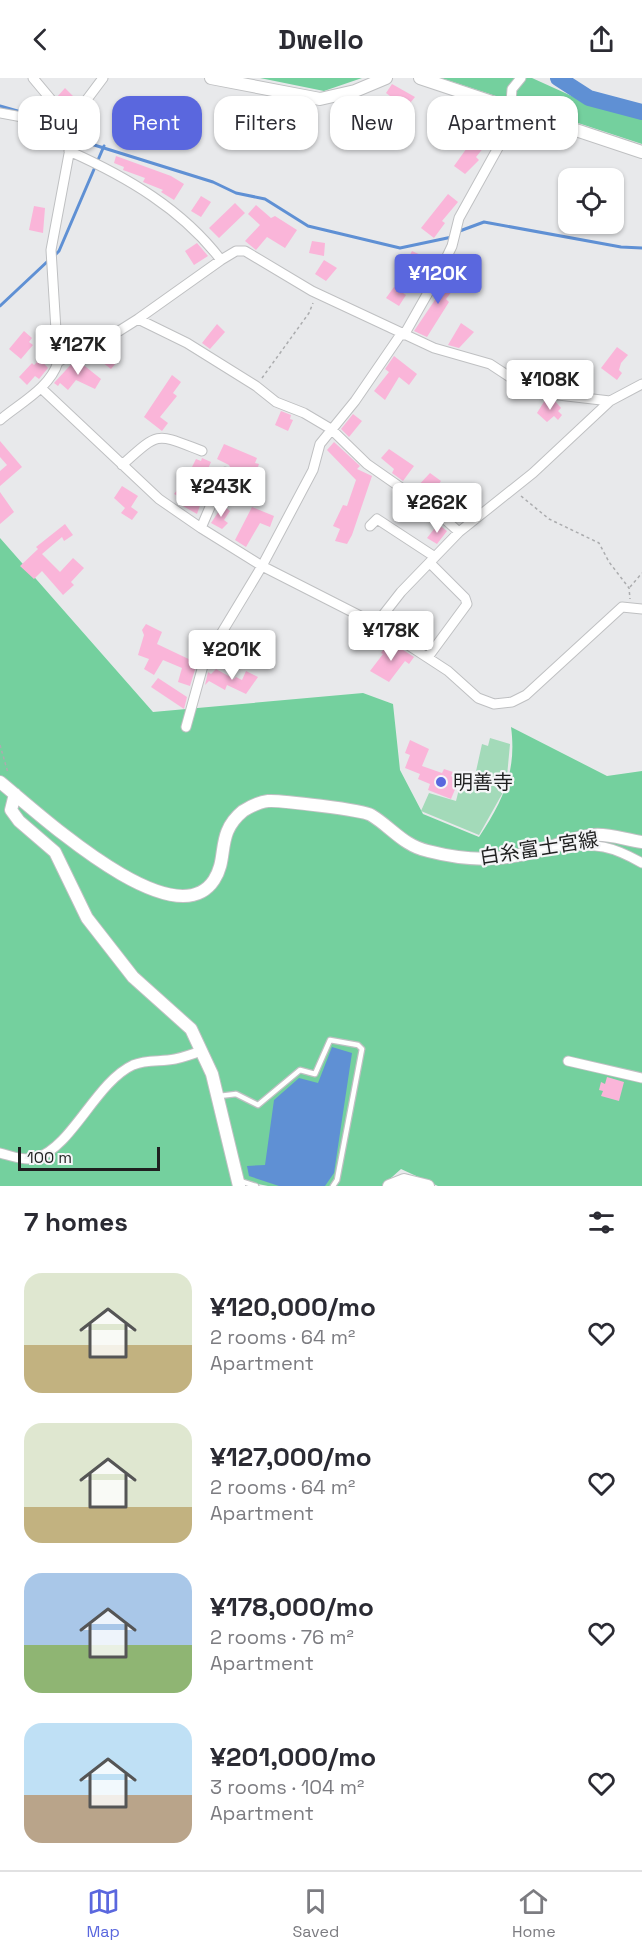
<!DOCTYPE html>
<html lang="en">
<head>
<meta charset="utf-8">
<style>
	body { margin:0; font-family:"Space Grotesk","Noto Sans JP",sans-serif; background:#f7f7f7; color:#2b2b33; height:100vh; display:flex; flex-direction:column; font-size:22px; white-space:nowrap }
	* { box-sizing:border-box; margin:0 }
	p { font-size:20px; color:#7c7c81 }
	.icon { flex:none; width:33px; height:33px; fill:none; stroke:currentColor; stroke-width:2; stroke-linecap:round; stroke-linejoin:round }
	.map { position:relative; height:1108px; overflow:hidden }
	.details { display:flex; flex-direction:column; background:#fff; flex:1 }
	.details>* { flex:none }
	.guide { position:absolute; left:18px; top:18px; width:606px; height:54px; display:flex; gap:12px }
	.fabs { position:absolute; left:558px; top:90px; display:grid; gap:12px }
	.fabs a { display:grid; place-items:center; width:66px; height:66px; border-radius:12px; background:#fff; box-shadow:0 2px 4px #0004; font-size:30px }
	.scale { position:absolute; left:18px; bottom:15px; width:142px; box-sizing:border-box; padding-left:6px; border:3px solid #1f2020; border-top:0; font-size:16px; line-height:21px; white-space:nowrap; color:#1f2020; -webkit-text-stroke:4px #f5f6f8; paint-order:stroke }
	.price { position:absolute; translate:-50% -51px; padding:0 14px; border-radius:6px; background:#fff; color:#222; font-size:20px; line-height:39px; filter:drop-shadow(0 2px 3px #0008) }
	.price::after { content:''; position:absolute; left:50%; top:36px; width:18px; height:14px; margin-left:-9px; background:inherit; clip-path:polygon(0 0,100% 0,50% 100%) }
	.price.on { background:#5a67de; color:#fff }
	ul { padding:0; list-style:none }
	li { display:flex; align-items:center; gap:18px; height:150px; padding:0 24px }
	li span { display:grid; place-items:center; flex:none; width:168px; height:120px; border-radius:18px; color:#555 }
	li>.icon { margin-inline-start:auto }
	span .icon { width:72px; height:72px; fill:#fffc; stroke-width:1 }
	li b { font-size:26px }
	h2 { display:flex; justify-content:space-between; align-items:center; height:72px; padding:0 24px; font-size:26px }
	.pill { padding:0 21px; border-radius:18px; background:#fff; box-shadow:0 2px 4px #0004; font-size:21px; line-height:54px }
	.pill.on { background:#5a67de; color:#fff }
	header { display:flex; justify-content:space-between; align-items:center; height:78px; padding:0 24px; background:#fff; font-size:27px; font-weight:700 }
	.tab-bar { display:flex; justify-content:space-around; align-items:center; height:84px; border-top:2px solid #e1e1e2; background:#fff; font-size:16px; color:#7c7c81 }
	.tab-bar a { display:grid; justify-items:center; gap:3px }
	.tab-bar .on { color:#5a67de }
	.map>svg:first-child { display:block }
	.green { fill:#a3dab9 }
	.forest { fill:#74d09e }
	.water { fill:#5f90d4 }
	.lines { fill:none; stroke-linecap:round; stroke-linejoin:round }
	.stream { stroke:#5f90d4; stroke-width:3 }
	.river { stroke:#5f90d4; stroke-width:16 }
	.building { fill:#fab5d9 }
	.lane-casing { stroke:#bfc0c2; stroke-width:7 }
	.street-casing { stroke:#bfc0c2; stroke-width:11 }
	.secondary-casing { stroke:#bfc0c2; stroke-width:14 }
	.path { stroke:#abacae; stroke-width:1.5; stroke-dasharray:3 3; stroke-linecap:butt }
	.lane { stroke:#fff; stroke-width:4.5 }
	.street { stroke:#fff; stroke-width:9 }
	.secondary { stroke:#fff; stroke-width:12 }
	.poi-dot { fill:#5a67de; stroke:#f5f6f8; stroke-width:2 }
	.labels { text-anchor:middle; stroke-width:4.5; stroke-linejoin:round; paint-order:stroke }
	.poi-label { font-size:20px; fill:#1f2020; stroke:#f5f6f8; text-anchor:start }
	.street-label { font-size:20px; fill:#1f2020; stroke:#f5f6f8 }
</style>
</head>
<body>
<header><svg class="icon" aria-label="back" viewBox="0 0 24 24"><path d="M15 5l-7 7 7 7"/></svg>Dwello<svg class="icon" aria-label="share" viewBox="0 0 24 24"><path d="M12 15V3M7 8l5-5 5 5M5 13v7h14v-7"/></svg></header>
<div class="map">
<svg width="642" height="1108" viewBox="0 0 642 1108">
	<rect width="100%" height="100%" fill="#e8e9eb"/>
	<!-- green -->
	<path class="green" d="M490,660l20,6 -4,43 -27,48 -58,-24 8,-18 27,8 3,-12 12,5 11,-50 6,2z"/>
	<!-- forest -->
	<path class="forest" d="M260,0h102l-38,13z
		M441,0h91l53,24 57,9v33z
		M0,460l153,174 210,-19 30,11 7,66 23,44 56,23c24,-36 38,-66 32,-110l96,49 35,-5v415h-204l-37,-17 -19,17h-114l-30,-6v6h-238z"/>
	<!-- water -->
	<path class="water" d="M332,969l20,6 -18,120 -9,13h-46l-30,-10 -2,-10 18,-1 9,-65 25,-22 19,5z"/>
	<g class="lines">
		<!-- stream -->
		<path class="stream" d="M0,28l28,8
			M37,38l20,6 12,8
			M74,56l17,10 122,38 23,11 29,6 43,27 92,22 52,-11
			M457,154l27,-10 137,25 21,1
			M54,178l5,-5 45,-105
			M0,228l49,-46"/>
		<!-- river -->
		<path class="river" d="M558,0l31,20 53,14"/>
	</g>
	<!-- building -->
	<path class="building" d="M392,6l23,13 -9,11 -20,-15z
		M65,10l11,11 -5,13 -14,-15z
		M489,35l10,8 -19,22 5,3 -9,11 3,3 -14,14 -11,-8 15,-21 -3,-2 9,-14z
		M116,78l55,20 13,8 -10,16 -13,-8 2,-2 -20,-8 2,-4 -22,-8 1,-3 -10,-4z
		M448,116l10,8 -16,19 3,2 -11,15 -13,-10z
		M201,118l10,6 -10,15 -10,-6z
		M235,125l10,10 -26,25 -10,-10z
		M256,127l15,13 4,-2 22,14 -12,18 -18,-11 -11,13 -11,-9 15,-16 -12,-11z
		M34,128l11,2 -2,25 -14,-3z
		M312,163l13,2 -1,13 -15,-3z
		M197,165l11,13 -14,9 -9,-14z
		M412,173l11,5 -9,17 -11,-5z
		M324,182l13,8 -11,13 -11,-7z
		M449,193l13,7 -16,21 3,3 -22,35 -13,-6 31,-46 -3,-3z
		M394,209l12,8 -7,11 -13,-8z
		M461,245l13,9 -15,16 -11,-3z
		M217,246l8,8 -15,17 -8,-6z
		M24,253l8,7 -3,4 4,3 -12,14 -12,-10z
		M100,268l17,16 -6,7 -22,-17z
		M617,269l11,8 -7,8 -2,7 3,3 -5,7 -16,-12z
		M394,278l23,18 -8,11 -10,-8 -14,23 -11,-9 15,-19 -4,-3z
		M40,281l8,9 -9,11 -4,-3 -8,9 -8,-8 13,-14 2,2z
		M76,281l25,20 -6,10 -19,-9 -8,10 -8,-7 -2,3 -4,-3z
		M172,297l9,7 -8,11 4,3 -17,21 8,6 -6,8 -18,-14z
		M545,322l10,1 6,7 -3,3 4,4 -4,5 -4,-4 -7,6 -10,-9z
		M281,333l10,4 -1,4 3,1 -5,11 -13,-6z
		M353,336l9,7 -13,16 -8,-8z
		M0,363l22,26 -22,19v-15l7,-6 -7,-8z
		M334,364l26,24 -3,3 15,7 -20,59 -5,9 -12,-3 5,-12 -7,-3 10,-21 4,1 9,-26 -29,-30z
		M224,366l33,14 -2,5 4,1 -4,11 -4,-1 -2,4 -17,-7 -3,-6 -12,-6z
		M389,371l25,17 -11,15 -11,-8 2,-4 -13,-11z
		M202,380l9,4 -11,25 5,4 -8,23 -14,-8 3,-6 -12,-6 12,-15 10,-20 5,2z
		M430,395l11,8 -9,12 -3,-2 -4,6 -10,-8z
		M122,408l16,10 -7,11 7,5 -6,8 -11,-7 4,-5 -11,-10z
		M0,414l14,20 -14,12z
		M223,427l7,6 -6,9 4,3 -6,6 -11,-6z
		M252,429l22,9 -4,11 -10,-4 -14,24 -11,-7z
		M65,446l8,11 -9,6 -2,-4 -20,17 18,18 13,-14 11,10 -13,14 3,3 -11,10 -21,-24 -8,8 -14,-13 18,-17 -2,-2z
		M438,446l9,7 -10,13 -10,-6z
		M146,546l16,8 -5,12 40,19 -7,23 -12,-4 4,-14 -19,-8 -9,15 -10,-6 5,-10 -11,-4 6,-20 -2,-5z
		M389,563l25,16 -5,7 -4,-3 -16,21 -19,-11 13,-17 -2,-1z
		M216,591l18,10 2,-2 6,3 4,-9 12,6 -12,17 -19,-9 -2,5 -16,-9 -4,4 3,-13 3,2z
		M158,600l29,19 -3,12 -33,-22z
		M410,662l19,9 -7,17 20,7 2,-4 9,3 -2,4 8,4 -8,19 -23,-9 2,-6 -12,-5 2,-5 -15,-6 5,-13 -5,-2z
		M607,999l17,5 -5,19 -18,-5 2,-5 -4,-1 2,-8 4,2z"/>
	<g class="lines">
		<defs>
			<path id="lane" d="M219,1018l17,-2 22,11 42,-35 15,4 15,-34 28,5 4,4 -25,131 -4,6
				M240,1103l16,5"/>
			<path id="street" d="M33,0l41,49
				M0,35l33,6 39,16
				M69,73c58,26 113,58 152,109
				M138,241l49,24 69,43 20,16 28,11 27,16 36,35 73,51 19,17
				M404,257l34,-60 14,-29 7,-28 50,-90 3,-39 9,-11
				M58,284l29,-18 32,-13 19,-12 83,-59 15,-9h9l67,40 122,57 56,16 38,25 13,4 69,8 32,-17
				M41,310l118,111 42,29 61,38 114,58 72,47 30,27 16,6 18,-2 14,-7 96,-88 20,2
				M0,342c20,-17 50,-32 58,-58l-7,-112 23,-123 8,-21 21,-28
				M122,387c38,-34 33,-32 80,-14
				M370,448l7,-7 58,38
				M201,450l24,-56
				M376,546l25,-32 58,-60 74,-59 77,-72
				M428,579l39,-53 -2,-6 -35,-35
				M186,649l18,-65 58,-96 51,-96 7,-26 35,-43 46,-67
				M563,769c34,-4 49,-1 79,16
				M568,983l74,17
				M0,1075c12,3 24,8 36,5 36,-11 60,-76 97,-93 14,-6 28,-3 42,-6 9,-2 18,-5 26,-8"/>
			<path id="secondary" d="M211,0l109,21 35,-8 31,-13
				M420,0l222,74
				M0,704c34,27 174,159 214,98 15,-23 1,-46 29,-69 8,-5 15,-9 25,-10 11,-1 95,9 103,14 20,12 33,31 57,36 43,11 74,10 117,-2 16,-5 30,-12 48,-14 15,-2 33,5 49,7
				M15,716l-4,16 8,11 36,31 32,66 46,59 58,52 21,45 27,112
				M389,1108l15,-6 24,6"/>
		</defs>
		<!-- lane casing -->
		<use href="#lane" class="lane-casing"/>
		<!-- street casing -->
		<use href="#street" class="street-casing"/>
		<!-- secondary casing -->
		<use href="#secondary" class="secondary-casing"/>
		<!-- path -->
		<path class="path" d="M262,300l47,-65 4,-10
			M521,418l28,23 50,24 10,19 20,26 1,11
			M630,509l12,-14
			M0,667l8,28"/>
		<!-- lane -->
		<use href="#lane" class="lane"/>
		<!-- street -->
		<use href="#street" class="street"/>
		<!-- secondary -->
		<use href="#secondary" class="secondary"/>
	</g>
	<!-- markers -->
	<circle class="poi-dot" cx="441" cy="704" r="6"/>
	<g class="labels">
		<!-- poi labels -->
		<g class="poi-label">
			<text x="453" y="711">明善寺</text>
		</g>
		<!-- street labels -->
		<g class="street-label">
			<text transform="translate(539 770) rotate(-9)" y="7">白糸富士宮線</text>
		</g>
	</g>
</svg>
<div class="fabs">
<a><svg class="icon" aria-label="locate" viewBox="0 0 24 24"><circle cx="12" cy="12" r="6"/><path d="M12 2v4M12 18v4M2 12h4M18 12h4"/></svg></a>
</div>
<div class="scale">100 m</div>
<b class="price on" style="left:438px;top:227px">¥120K</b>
<b class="price" style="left:78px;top:298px">¥127K</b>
<b class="price" style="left:550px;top:333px">¥108K</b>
<b class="price" style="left:221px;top:440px">¥243K</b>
<b class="price" style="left:437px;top:456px">¥262K</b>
<b class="price" style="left:391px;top:584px">¥178K</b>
<b class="price" style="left:232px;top:603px">¥201K</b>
<div class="guide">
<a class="pill">Buy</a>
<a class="pill on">Rent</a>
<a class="pill">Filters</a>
<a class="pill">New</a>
<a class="pill">Apartment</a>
</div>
</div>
<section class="details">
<h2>7 homes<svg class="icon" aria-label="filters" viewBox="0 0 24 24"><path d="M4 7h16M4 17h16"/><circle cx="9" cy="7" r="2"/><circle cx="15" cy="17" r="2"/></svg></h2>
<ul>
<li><span style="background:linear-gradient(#dfe7d0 60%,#c2b280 0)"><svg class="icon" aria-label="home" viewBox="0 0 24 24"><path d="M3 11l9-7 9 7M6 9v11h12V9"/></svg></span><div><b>¥120,000/mo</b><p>2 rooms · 64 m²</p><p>Apartment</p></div><svg class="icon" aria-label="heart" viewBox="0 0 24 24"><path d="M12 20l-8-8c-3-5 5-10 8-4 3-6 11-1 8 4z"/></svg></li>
<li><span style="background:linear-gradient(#dfe7d0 70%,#c2b280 0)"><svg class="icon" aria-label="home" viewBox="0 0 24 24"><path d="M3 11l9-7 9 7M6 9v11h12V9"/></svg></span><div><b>¥127,000/mo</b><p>2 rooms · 64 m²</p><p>Apartment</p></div><svg class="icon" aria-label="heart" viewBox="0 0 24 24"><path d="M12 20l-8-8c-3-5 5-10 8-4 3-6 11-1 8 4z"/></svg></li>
<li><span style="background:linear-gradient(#a9c7e8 60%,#8fb573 0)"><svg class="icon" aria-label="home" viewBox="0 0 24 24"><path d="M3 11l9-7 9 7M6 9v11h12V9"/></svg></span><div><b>¥178,000/mo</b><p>2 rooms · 76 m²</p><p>Apartment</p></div><svg class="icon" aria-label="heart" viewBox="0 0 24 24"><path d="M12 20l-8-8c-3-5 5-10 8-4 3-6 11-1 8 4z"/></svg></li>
<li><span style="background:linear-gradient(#bfe0f5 60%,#b9a48a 0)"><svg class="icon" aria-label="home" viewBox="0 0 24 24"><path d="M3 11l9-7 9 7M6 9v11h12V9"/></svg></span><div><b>¥201,000/mo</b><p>3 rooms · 104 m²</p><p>Apartment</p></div><svg class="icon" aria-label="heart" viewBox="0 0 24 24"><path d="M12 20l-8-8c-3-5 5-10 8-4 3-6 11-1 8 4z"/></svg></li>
</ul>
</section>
<nav class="tab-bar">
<a class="on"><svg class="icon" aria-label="map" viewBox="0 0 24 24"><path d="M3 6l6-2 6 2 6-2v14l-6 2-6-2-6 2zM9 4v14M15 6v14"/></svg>Map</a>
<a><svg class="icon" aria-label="saved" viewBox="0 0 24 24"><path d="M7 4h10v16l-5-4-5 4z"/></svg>Saved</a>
<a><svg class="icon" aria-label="home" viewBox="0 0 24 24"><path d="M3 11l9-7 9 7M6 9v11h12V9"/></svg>Home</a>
</nav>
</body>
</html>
